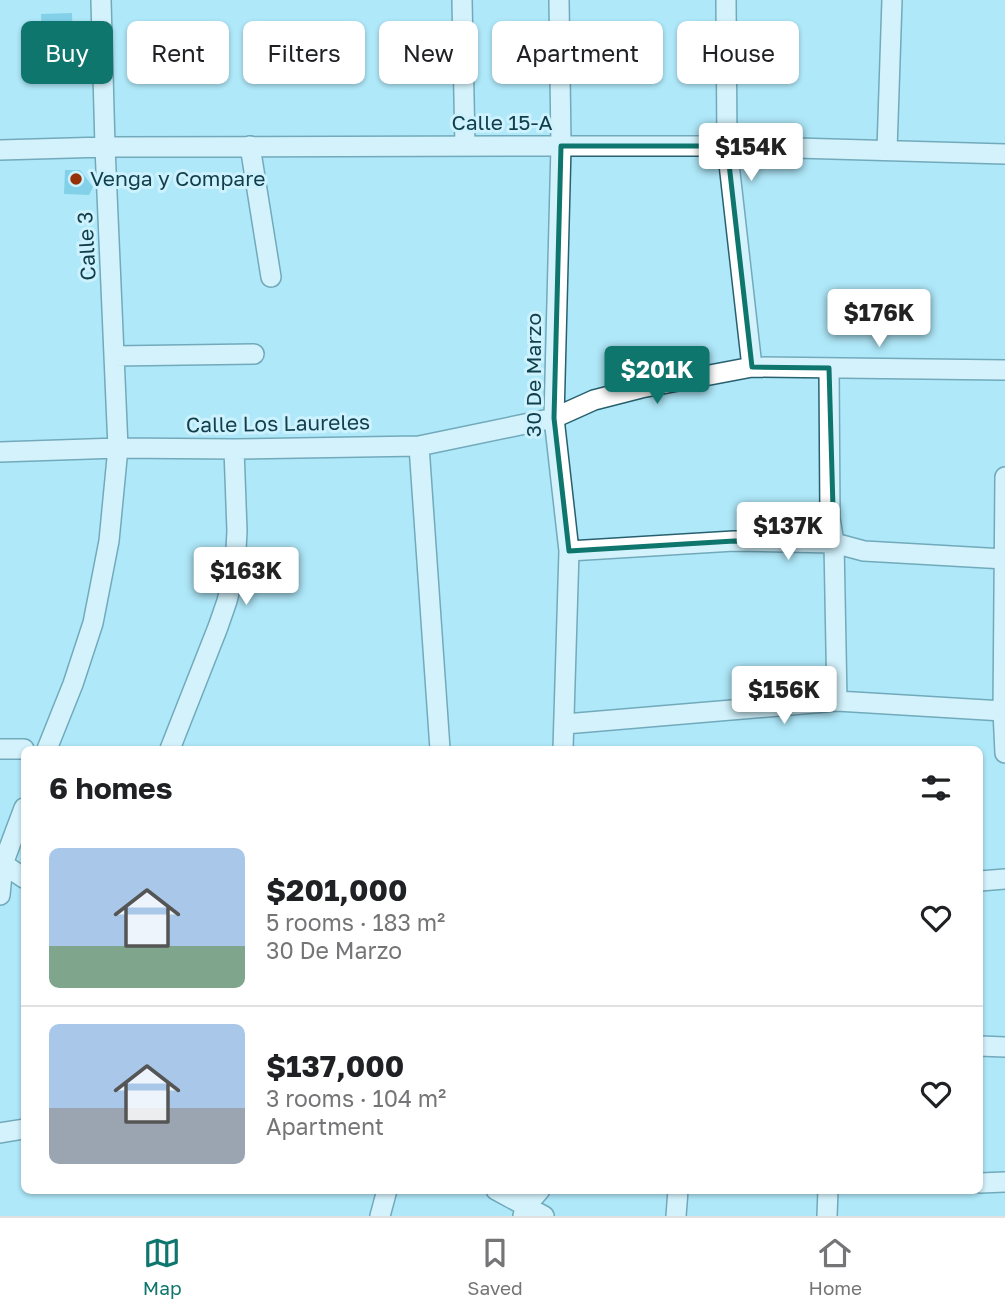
<!DOCTYPE html>
<html lang="en">
<head>
<meta charset="utf-8">
<style>
	body { margin:0; font-family:"Golos Text",sans-serif; background:#f6f6f6; color:#202124; height:100vh; display:flex; flex-direction:column; font-size:26px; white-space:nowrap }
	* { box-sizing:border-box; margin:0 }
	p { font-size:23px; color:#757577 }
	.icon { flex:none; width:38px; height:38px; fill:none; stroke:currentColor; stroke-width:2; stroke-linecap:round; stroke-linejoin:round }
	.map { position:relative; flex:1; overflow:hidden }
	.side { position:absolute; left:21px; top:746px; width:962px; height:448px; display:flex; flex-direction:column; background:#fff; border-radius:10px; box-shadow:0 2px 5px #0004 }
	.side>* { flex:none }
	.top-card { position:absolute; left:21px; top:21px; width:964px; height:63px; display:flex; gap:14px }
	.price { position:absolute; translate:-50% -60px; padding:0 16px; border-radius:7px; background:#fff; color:#222; font-size:23px; line-height:46px; filter:drop-shadow(0 2px 4px #0008) }
	.price::after { content:''; position:absolute; left:50%; top:42px; width:21px; height:16px; margin-left:-10px; background:inherit; clip-path:polygon(0 0,100% 0,50% 100%) }
	.price.selected { background:#0f766e; color:#fff }
	ul { padding:0; list-style:none }
	li { display:flex; align-items:center; gap:21px; height:175px; padding:0 28px }
	li+li { border-top:2px solid #e0e0e0 }
	li span { display:grid; place-items:center; flex:none; width:196px; height:140px; border-radius:10px; color:#555 }
	li>.icon { margin-inline-start:auto }
	span .icon { width:84px; height:84px; fill:#fffc; stroke-width:1 }
	li b { font-size:30px }
	h2 { display:flex; justify-content:space-between; align-items:center; height:84px; padding:0 28px; font-size:30px }
	.chip { padding:0 24px; border-radius:10px; background:#fff; box-shadow:0 2px 5px #0004; font-size:24px; line-height:63px }
	.chip.selected { background:#0f766e; color:#fff }
	.dock { display:flex; justify-content:space-around; align-items:center; height:98px; border-top:2px solid #e0e0e0; background:#fff; font-size:19px; color:#757577 }
	.dock a { display:grid; justify-items:center; gap:4px }
	.dock .selected { color:#0f766e }
	.map>svg:first-child { display:block }
	.building { fill:#4db7d4 }
	.lines { fill:none; stroke-linecap:round; stroke-linejoin:round }
	.street-casing { stroke:#28606f; stroke-width:22 }
	.street { stroke:#fff; stroke-width:19 }
	.marked { fill:none; stroke:#0f766e; stroke-width:5; stroke-linejoin:round }
	.poi-dot { fill:#963007; stroke:#cdf2fe; stroke-width:2.5 }
	.labels { text-anchor:middle; stroke-width:6; stroke-linejoin:round; paint-order:stroke }
	.street-label { font-size:21px; fill:#103e4a; stroke:#cdf2fe }
	.poi-label { font-size:21px; fill:#103e4a; stroke:#cdf2fe; text-anchor:start }
</style>
</head>
<body>
<div class="map">
<svg width="1005" height="1216" viewBox="0 0 1005 1216">
	<rect width="100%" height="100%" fill="#afe8f9"/>
	<!-- building -->
	<path class="building" d="M72,13l1,25 -31,1 -1,-25z
		M65,170h15l13,17 -4,8 -25,-1z"/>
	<g class="lines">
		<defs>
			<path id="street" d="M462,0l3,146
				M559,0l2,146 -7,272 15,133 -6,198
				M726,0l1,146 25,221
				M250,146l21,131
				M0,150l105,-3 456,-1h166l278,8
				M887,150l5,-150
				M114,356l140,-2
				M829,368l1,150 4,25 3,158
				M419,446l21,303
				M0,452l118,-4 116,1 185,-3 135,-28 40,-18 47,-12 111,-21 253,3
				M1005,477l-2,234 2,42
				M569,551l165,-10 100,2 30,8 141,8
				M565,724l272,-23 166,10
				M0,749h24
				M47,749l26,-65 20,-61 16,-82 9,-93 -13,-301 -4,-147
				M170,749l48,-122 9,-26 8,-33 2,-37 -3,-82
				M0,864h3l21,14
				M980,881l25,-2
				M0,895l3,-31 21,-56
				M980,1046l25,1
				M0,1133l24,-4
				M980,1183l25,-1
				M496,1190l48,26
				M380,1216l7,-26
				M523,1216l2,-9 15,-17
				M676,1216l2,-26
				M827,1216l1,-26"/>
		</defs>
		<!-- street casing -->
		<use href="#street" class="street-casing"/>
		<!-- street -->
		<use href="#street" class="street"/>
	</g>
	<!-- marked area -->
	<path d="M0 0H1005V1216H0ZM561,146h166l25,221 77,1 5,175 -100,-2 -165,10 -15,-133z" fill="#afe8f9" fill-opacity=".55" fill-rule="evenodd"/>
	<path class="marked" d="M561,146h166l25,221 77,1 5,175 -100,-2 -165,10 -15,-133z"/>
	<!-- markers -->
	<circle class="poi-dot" cx="76" cy="179" r="7"/>
	<g class="labels">
		<!-- street labels -->
		<g class="street-label">
			<text x="502" y="130">Calle 15-A</text>
			<text transform="translate(87 246) rotate(-93)" y="7">Calle 3</text>
			<text transform="translate(534 375) rotate(-90)" y="7">30 De Marzo</text>
			<text transform="translate(278 424) rotate(-1)" y="7">Calle Los Laureles</text>
		</g>
		<!-- poi labels -->
		<g class="poi-label">
			<text x="90" y="186">Venga y Compare</text>
		</g>
	</g>
</svg>
<b class="price" style="left:751px;top:183px">$154K</b>
<b class="price" style="left:879px;top:349px">$176K</b>
<b class="price selected" style="left:657px;top:406px">$201K</b>
<b class="price" style="left:788px;top:562px">$137K</b>
<b class="price" style="left:246px;top:607px">$163K</b>
<b class="price" style="left:784px;top:726px">$156K</b>
<div class="top-card">
<a class="chip selected">Buy</a>
<a class="chip">Rent</a>
<a class="chip">Filters</a>
<a class="chip">New</a>
<a class="chip">Apartment</a>
<a class="chip">House</a>
</div>
<section class="side">
<h2>6 homes<svg class="icon" aria-label="filters" viewBox="0 0 24 24"><path d="M4 7h16M4 17h16"/><circle cx="9" cy="7" r="2"/><circle cx="15" cy="17" r="2"/></svg></h2>
<ul>
<li><span style="background:linear-gradient(#a9c7e8 70%,#7fa58c 0)"><svg class="icon" aria-label="home" viewBox="0 0 24 24"><path d="M3 11l9-7 9 7M6 9v11h12V9"/></svg></span><div><b>$201,000</b><p>5 rooms · 183 m²</p><p>30 De Marzo</p></div><svg class="icon" aria-label="heart" viewBox="0 0 24 24"><path d="M12 20l-8-8c-3-5 5-10 8-4 3-6 11-1 8 4z"/></svg></li>
<li><span style="background:linear-gradient(#a9c7e8 60%,#9aa5b1 0)"><svg class="icon" aria-label="home" viewBox="0 0 24 24"><path d="M3 11l9-7 9 7M6 9v11h12V9"/></svg></span><div><b>$137,000</b><p>3 rooms · 104 m²</p><p>Apartment</p></div><svg class="icon" aria-label="heart" viewBox="0 0 24 24"><path d="M12 20l-8-8c-3-5 5-10 8-4 3-6 11-1 8 4z"/></svg></li>
</ul>
</section>
</div>
<nav class="dock">
<a class="selected"><svg class="icon" aria-label="map" viewBox="0 0 24 24"><path d="M3 6l6-2 6 2 6-2v14l-6 2-6-2-6 2zM9 4v14M15 6v14"/></svg>Map</a>
<a><svg class="icon" aria-label="saved" viewBox="0 0 24 24"><path d="M7 4h10v16l-5-4-5 4z"/></svg>Saved</a>
<a><svg class="icon" aria-label="home" viewBox="0 0 24 24"><path d="M3 11l9-7 9 7M6 9v11h12V9"/></svg>Home</a>
</nav>
</body>
</html>
